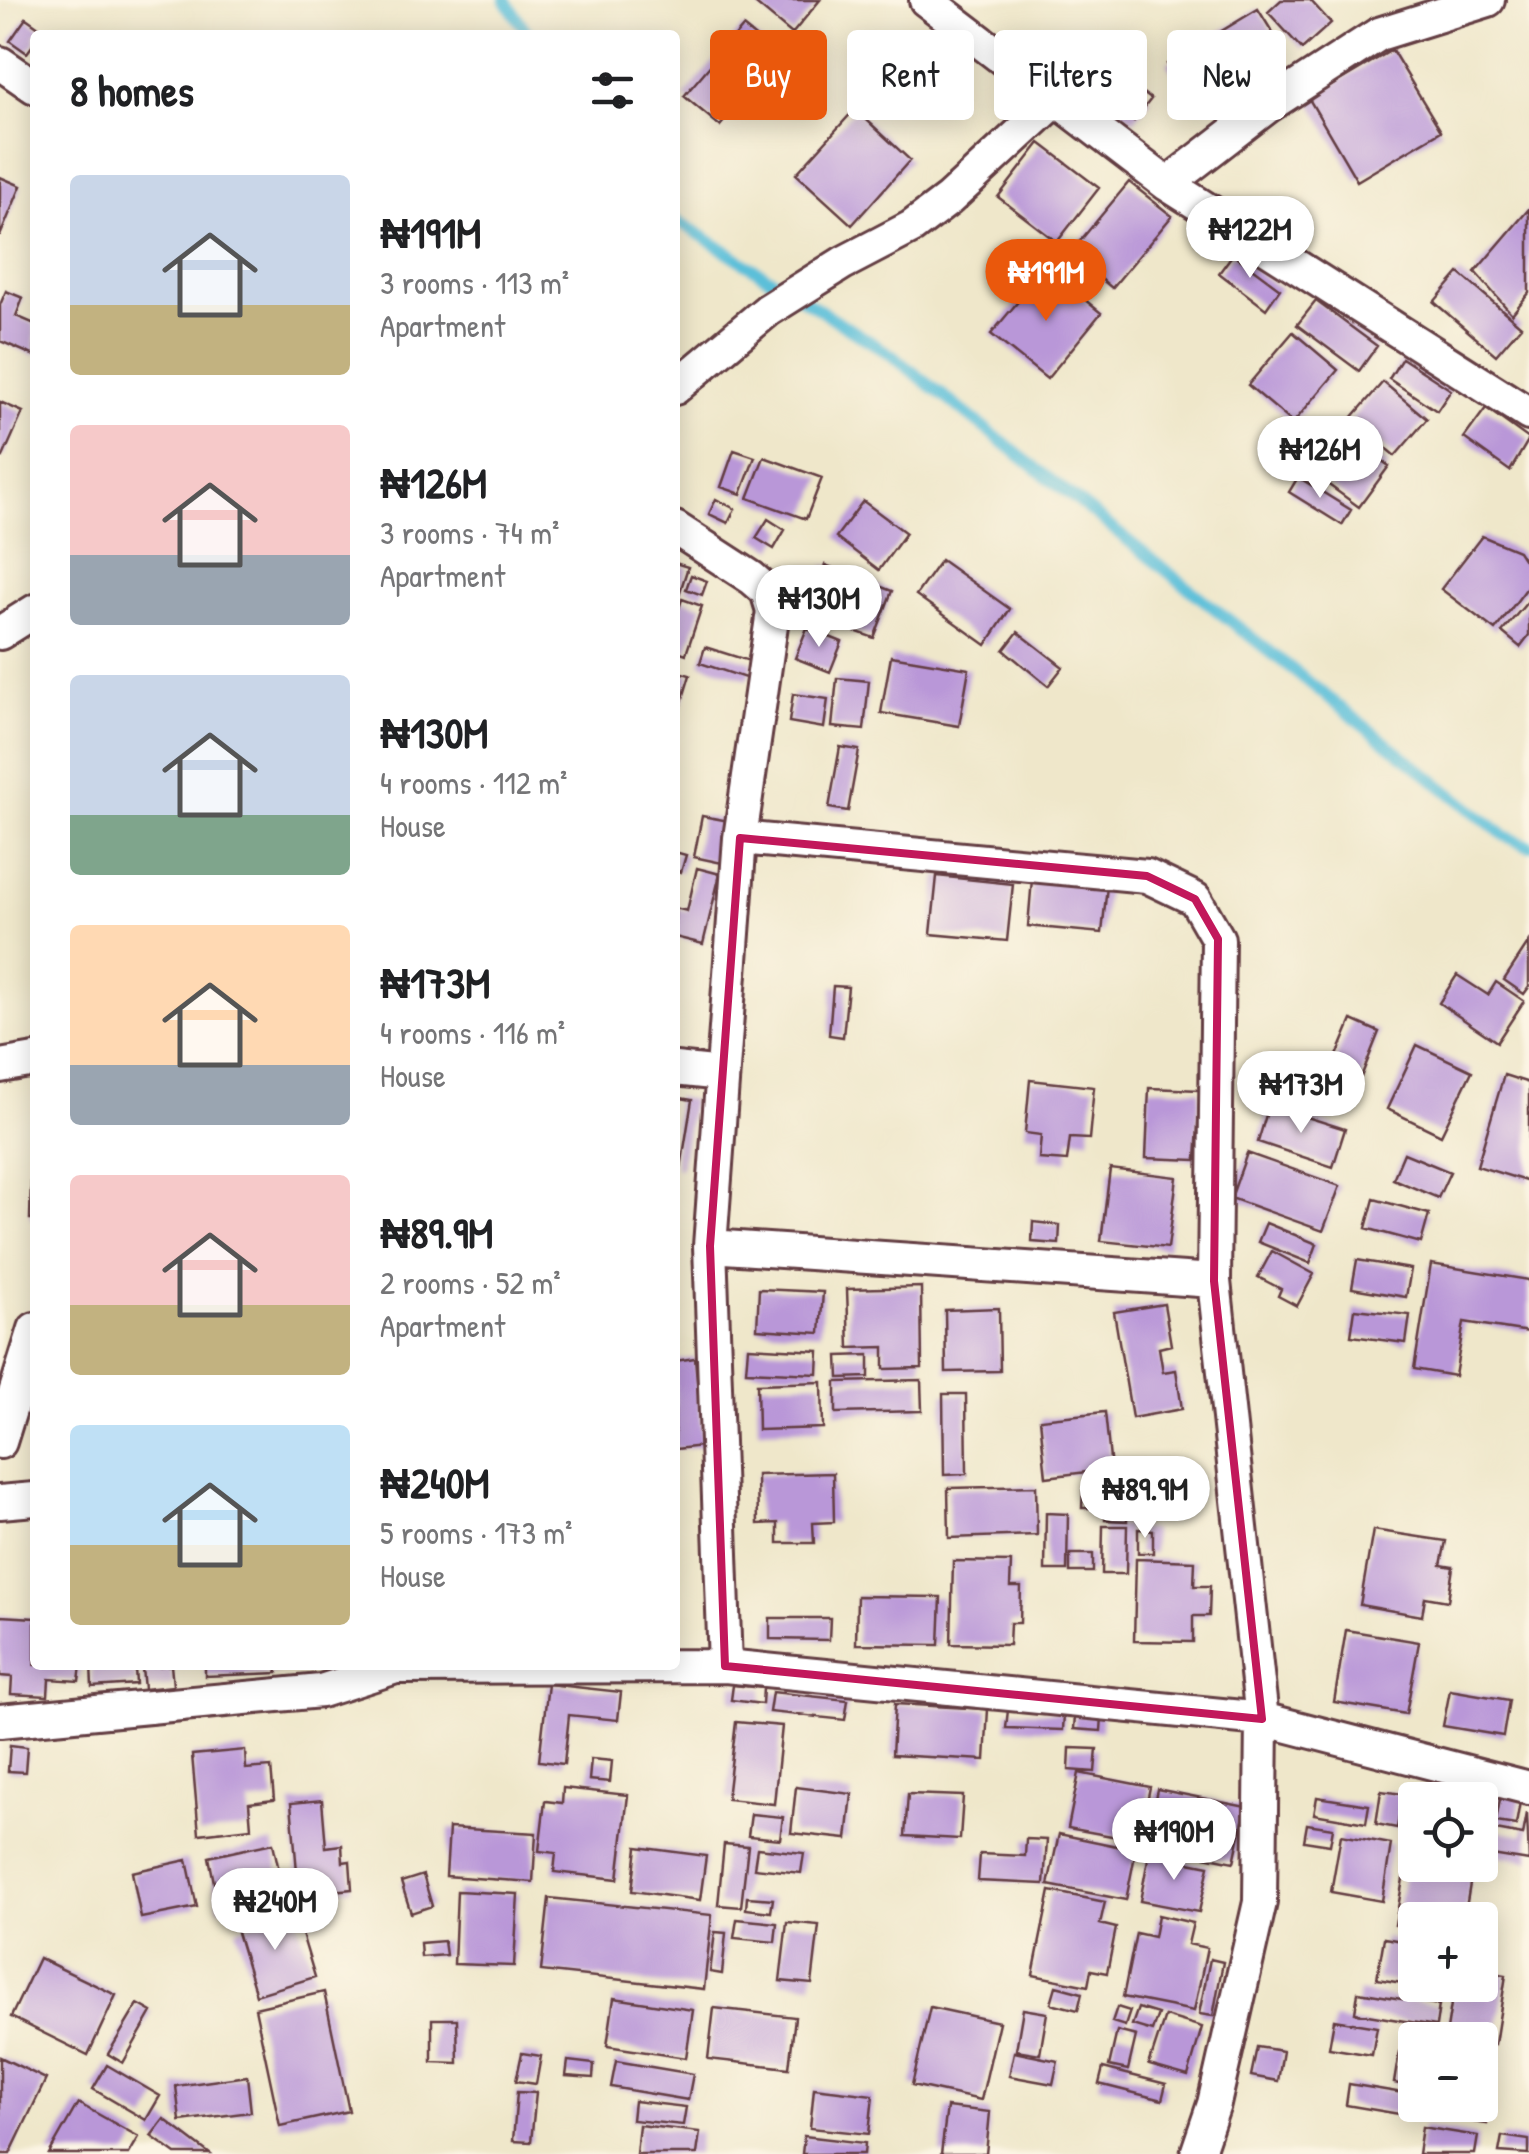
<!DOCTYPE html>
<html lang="en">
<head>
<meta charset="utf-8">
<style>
	body { margin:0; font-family:"Patrick Hand",sans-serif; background:#f2f2f2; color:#202124; height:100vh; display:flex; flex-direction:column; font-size:38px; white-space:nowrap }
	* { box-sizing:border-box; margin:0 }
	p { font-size:32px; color:#757577 }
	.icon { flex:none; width:55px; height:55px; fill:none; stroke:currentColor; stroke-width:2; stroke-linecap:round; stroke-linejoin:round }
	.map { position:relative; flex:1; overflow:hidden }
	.panel { position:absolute; left:30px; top:30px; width:650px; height:1640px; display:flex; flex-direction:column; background:#fff; border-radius:10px; box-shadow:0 5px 25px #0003 }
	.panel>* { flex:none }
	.banner { position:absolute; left:710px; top:30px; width:668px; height:90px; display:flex; gap:20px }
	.controls { position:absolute; left:1398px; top:1782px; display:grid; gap:20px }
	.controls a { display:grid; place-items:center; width:100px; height:100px; border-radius:10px; background:#fff; box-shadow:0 5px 25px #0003; font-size:50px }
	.price { position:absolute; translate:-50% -85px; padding:0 22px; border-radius:35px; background:#fff; color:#222; font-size:32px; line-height:65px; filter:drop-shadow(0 2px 5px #0008) }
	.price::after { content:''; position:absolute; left:50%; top:60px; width:30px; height:22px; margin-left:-15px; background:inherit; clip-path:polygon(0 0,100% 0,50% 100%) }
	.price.active { background:#ea580c; color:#fff }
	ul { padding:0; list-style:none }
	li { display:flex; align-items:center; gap:30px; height:250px; padding:0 40px }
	li span { display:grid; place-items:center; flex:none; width:280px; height:200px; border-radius:10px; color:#555 }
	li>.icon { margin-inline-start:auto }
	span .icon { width:120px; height:120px; fill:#fffc; stroke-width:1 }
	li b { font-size:42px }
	h2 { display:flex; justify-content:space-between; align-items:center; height:120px; padding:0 40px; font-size:42px }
	.pill { padding:0 35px; border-radius:10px; background:#fff; box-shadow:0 5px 25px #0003; font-size:35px; line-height:90px }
	.pill.active { background:#ea580c; color:#fff }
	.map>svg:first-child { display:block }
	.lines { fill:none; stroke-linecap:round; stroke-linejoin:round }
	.stream { stroke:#5bbfd9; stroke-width:12 }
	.building { fill:#b997d8 }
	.minor-casing { stroke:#633d43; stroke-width:38 }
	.minor { stroke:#fff; stroke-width:32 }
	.marked { fill:none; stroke:#c2185b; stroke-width:8; stroke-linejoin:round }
</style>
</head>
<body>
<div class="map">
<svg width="1529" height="2154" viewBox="0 0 1529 2154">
	<rect width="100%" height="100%" fill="#fcf5e5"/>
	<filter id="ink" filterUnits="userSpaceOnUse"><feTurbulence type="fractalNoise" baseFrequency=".01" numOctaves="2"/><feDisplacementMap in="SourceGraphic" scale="20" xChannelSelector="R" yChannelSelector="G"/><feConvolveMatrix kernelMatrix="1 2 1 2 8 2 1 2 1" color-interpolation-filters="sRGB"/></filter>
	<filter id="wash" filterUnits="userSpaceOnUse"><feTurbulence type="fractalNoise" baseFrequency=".0048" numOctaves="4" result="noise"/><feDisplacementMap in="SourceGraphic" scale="40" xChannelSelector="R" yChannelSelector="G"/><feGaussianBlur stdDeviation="2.25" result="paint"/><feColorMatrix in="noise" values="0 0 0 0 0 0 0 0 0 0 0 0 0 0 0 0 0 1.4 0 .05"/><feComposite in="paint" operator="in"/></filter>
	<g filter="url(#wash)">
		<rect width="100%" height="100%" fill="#efe7ca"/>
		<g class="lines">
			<!-- stream -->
			<path class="stream" d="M505,0l24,35
				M675,219l215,135 615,482 24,10"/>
		</g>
		<g id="blocks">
			<!-- building -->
			<path class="building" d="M751,0h69l-28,34z
				M1281,0h29l21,23 -29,26 -34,-37z
				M1258,9l26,42 -91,56 -26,-43z
				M26,18l17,12 -8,5v7l-8,11 -17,-12z
				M743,27l36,29 -59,70 -36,-30z
				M1392,50l49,81 -84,50 -48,-82z
				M1116,73l35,26 -17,22 -35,-26z
				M855,109l55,51 -58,65 -56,-51z
				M1040,143l59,45 -42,54 -59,-45z
				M0,177l21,9 -21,50z
				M1129,182l43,34 -60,72 -42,-35z
				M1529,209v84l-17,21 -37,-42z
				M1233,254l47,35 -14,20 -47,-36z
				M1046,268l55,45 -54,66 -56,-45z
				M1459,273l62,53 -25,29 -62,-53z
				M6,291l17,7 -7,18 19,8v32l-35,-15v-36z
				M1316,301l61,45 -18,25 -62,-46z
				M1293,332l45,38 -45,53 -45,-38z
				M1402,358l49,32 -14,21 -48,-32z
				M1383,382l44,37 -32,37 -44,-37z
				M0,402l23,10 -20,45 -3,-2z
				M1486,408l43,31 -19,32 -46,-33z
				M1345,434l44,32 -30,41 -44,-32z
				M734,450l21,7 -14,37 -20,-7z
				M764,457l58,21 -16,41 -58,-21z
				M1298,477l53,33 -9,15 -53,-33z
				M716,499l19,10 -7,14 -19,-9z
				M863,501l43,32 -27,37 -43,-33z
				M768,519l17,11 -11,19 -18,-11z
				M1482,536l36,15 11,17v17l-34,45 -54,-41z
				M941,560l69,49 -24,36 -70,-50z
				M675,563l13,4 -12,37h-1z
				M825,565l67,26 -18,47 -67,-24z
				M691,575l16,6 -5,14 -16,-6z
				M682,599l20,7 -16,48 -11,-4v-29z
				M1529,600v35l-9,12 -18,-15z
				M807,628l35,14 -12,30 -35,-14z
				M1018,632l45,35 -15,19 -44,-36z
				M705,647l48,15 -5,17 -48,-16z
				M891,656l78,13 -10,57 -78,-13z
				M675,671l15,4 -14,46h-1z
				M837,678l32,3 -5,49 -32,-3z
				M793,694l35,5 -4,29 -35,-6z
				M840,747l19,3 -11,61 -19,-3z
				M702,816l27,5 -7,42 -28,-6z
				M675,852l11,3 -5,17 -6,-2z
				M697,868l23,6 -17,70 -28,-7v-29l12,3z
				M937,876l76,8 -6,57 -76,-7z
				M1032,879l75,7 -5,47 -74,-7z
				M1529,942v45l-5,7 -20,-14z
				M1457,975l31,20 8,-13 28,19 -27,41 -58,-39z
				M833,986l15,1 -5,50 -14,-2z
				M1352,1020l27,12 -20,50 -28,-12z
				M1417,1045l55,26 -31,64 -54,-26z
				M1261,1071l67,15 -6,25 -67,-16z
				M1504,1075l25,8v99l-52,-16z
				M1030,1080l64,7 -5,52 -19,-1 -3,23 -28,-2 2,-24 -16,-2z
				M1149,1088l51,2 -4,70 -50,-2z
				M675,1097l17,3 -11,68h-6z
				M1269,1105l76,24 -12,38 -75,-25z
				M1247,1153l93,33 -17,45 -92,-33z
				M1404,1153l46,19 -12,26 -45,-19z
				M1110,1169l67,8 -9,71 -67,-7z
				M31,1182h4v37h-5z
				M1374,1199l55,15 -8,29 -55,-15z
				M1033,1222l27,3 -1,19 -27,-2z
				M1266,1223l51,21 -7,19 -52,-21z
				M1272,1251l42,23 -17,32 -19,-10 3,-7 -23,-12z
				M1357,1260l54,9 -5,28 -54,-9z
				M1431,1264l98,16v52l-65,-10 -9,54 -41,-7z
				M921,1287l1,81 -38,1v-22l-35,1 -2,-59z
				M759,1289l64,3 -3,41 -63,-4z
				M1164,1304l7,41 -12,3 4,24 13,-2 6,39 -50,9 -18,-106z
				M999,1308l1,63 -54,1 -1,-62z
				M1355,1309l55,6 -4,28 -55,-7z
				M748,1347l71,4 -1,23 -72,-3z
				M869,1355v22l-30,1 -1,-22z
				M695,1358l8,88 -28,3v-88z
				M921,1380l1,31 -86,2v-31z
				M822,1382l1,46 -65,2 -1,-46z
				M943,1394h23l1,80 -23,1z
				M1105,1412l6,57 -65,8 -6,-58z
				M833,1473l1,49 -21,1 1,20h-36v-20l-20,1 -1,-49z
				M1036,1486l1,49 -88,3 -1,-50z
				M1083,1488l15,1 1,19h-17z
				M1105,1500l22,1v20l-22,-1z
				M1046,1513l22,1 -1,56h-22z
				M1103,1526h24l-1,48h-24z
				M1138,1529l15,1v23h-15z
				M1373,1530l73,11 -5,24 12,2 -5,34 -23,-4 -3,19 -62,-11z
				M1070,1554h23v18h-23z
				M1136,1559l59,2 -1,25h16l-1,30h-16v26l-59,-1z
				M953,1561l58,1 -1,25h11l-1,36h-10l-1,22 -58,-1z
				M857,1596l84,1 -2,48 -83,-1z
				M0,1616l35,2v47h46l-2,16 -30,-2 -1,17 -37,-2 1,-17 -12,-1z
				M770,1618h60l-1,22 -59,-1z
				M1346,1630l73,12 -13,72 -72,-12z
				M91,1665l44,3 1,16 -44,3z
				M171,1665l2,21 -29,3 -2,-21z
				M205,1665h72l1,8 -73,3z
				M548,1684l73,8 -3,28 -49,-5 -5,49 -25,-3z
				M733,1685l30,3 -1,16 -31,-4z
				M1450,1690l59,10 -6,36 -60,-10z
				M772,1692l76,8 -3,20 -76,-8z
				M895,1704l93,5 -3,51 -93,-5z
				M1008,1710l56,3 -1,17 -57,-2z
				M1075,1715l27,1 -1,15 -27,-2z
				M736,1722l46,4 -8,78 -47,-5z
				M10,1745l17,2 -2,25 -17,-1z
				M1070,1748l27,1 -2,23 -26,-2z
				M245,1750l1,19 25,-2 3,33 -25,3 2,25 -52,6 -7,-79z
				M591,1759l21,2 -2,21 -21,-2z
				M1079,1773l71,14 -11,54 -71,-13z
				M796,1787l56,7 -5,45 -56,-6z
				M563,1788l65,7 -10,84 -64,-7 2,-19 -17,-2 6,-50 17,2z
				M1157,1789l89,18 -12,55 -88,-18z
				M1381,1791l22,3 -6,34 -21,-4z
				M1501,1793l20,3 -5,29 -20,-3z
				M908,1794l55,2 -3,43 -55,-3z
				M1317,1797l52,8 -3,18 -52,-9z
				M322,1800l4,47 16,-2 1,17 7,-1 2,28 -53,5 -8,-91z
				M1480,1804l9,2 -7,41h-2z
				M1527,1813l2,48 -37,-6 4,-25 27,5z
				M751,1814l32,3 -3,22 -32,-3z
				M1307,1824l26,4 -3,17 -26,-4z
				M449,1828l87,5 -3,49 -87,-6z
				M1059,1834l77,16 -10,50 -78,-15z
				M1341,1835l50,9 -9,57 -51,-9z
				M1026,1839l21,1 -3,44 -66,-3 2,-27 45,2z
				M273,1843l11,50 -65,15 -10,-51z
				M724,1844l24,2 -7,61 -23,-2z
				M637,1847l69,9 -6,44 -68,-9z
				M757,1848l47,5 -3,20 -47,-5z
				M1149,1854l60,12 -10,46 -59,-11z
				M1407,1856l8,1v8l58,1 -9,54h-49v8l-20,-3z
				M187,1860l10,47 -56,11 -9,-46z
				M423,1875l9,31 -21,7 -10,-31z
				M457,1891l61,3 -4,72 -60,-2z
				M1050,1891l55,11 -5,22 16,4 -9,45 -16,-3 -3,16 -55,-11z
				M747,1897l26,2 -2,13 -25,-3z
				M549,1898l163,17 -8,74 -163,-18z
				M295,1911l20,66 -59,18 -20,-66z
				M1158,1915l35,8 -5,21 19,4 -13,63 -71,-14 13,-64 18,4z
				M737,1919l40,4 -2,19 -41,-4z
				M787,1922l32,3 -7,59 -32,-3z
				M715,1932l11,1 -4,41 -12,-2z
				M1384,1938l31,5v42l-38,-6z
				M444,1941l2,14 -25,2 -1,-14z
				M39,1958l77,37 -28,60 -77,-38z
				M1210,1959l13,3 -10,54 -14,-2z
				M1480,1971l26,4 -11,69 -49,-8 8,-51h26z
				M1056,1986l26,7 -4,17 -27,-7z
				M324,1992l25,119 -69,15 -25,-118z
				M1358,1992l81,13 -3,21 -81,-13z
				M614,1998l79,12 -7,48 -79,-12z
				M138,2004l14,8 -29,51 -15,-9z
				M930,2007l69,15 -18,78 -69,-15z
				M1117,2007l13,4 -5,15 -13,-4z
				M714,2008l81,9 -6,51 -81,-9z
				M1138,2008l20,6 -6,17 -20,-6z
				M1023,2009l24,4 -7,41 -24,-4z
				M1165,2016l37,11 -14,49 -39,-11z
				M432,2019h25l1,44 -26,-1z
				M1334,2020l43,7 -5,28 -43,-7z
				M1117,2031l19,5 -8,34 -19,-4z
				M1257,2047l26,4 -5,30 -27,-5z
				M1014,2052l44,9 -5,23 -44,-8z
				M1399,2052l16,3v32l-21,-4z
				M522,2053l19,3 -5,28 -20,-3z
				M0,2057l46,22 -36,75h-10z
				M568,2061l26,3 -1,14 -27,-2z
				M616,2061l77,13 -5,26 -77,-13z
				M107,2065l53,31 -14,24 -53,-31z
				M1103,2068l63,16 -4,16 -63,-16z
				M247,2076l4,36 -71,9 -4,-35z
				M1349,2084l66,11 -4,21 -65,-11z
				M814,2088l59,7 -4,39 -59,-6z
				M517,2092l19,1 -5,49 -18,-1z
				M634,2101l52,6 -3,18 -51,-5z
				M1480,2102l10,2 -3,20 -64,-10 2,-9h55z
				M78,2103l61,34 -10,17h-80z
				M947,2107l43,5 -4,42h-45z
				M164,2119l46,35h-34l-25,-18z
				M639,2125l61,7 -3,22h-61z
				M1422,2127l56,9 -3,18h-57z
				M804,2136l61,7 -1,11h-62z
				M1502,2136l27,4v14l-30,-2z"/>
		</g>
	</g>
	<g filter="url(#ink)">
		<use href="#blocks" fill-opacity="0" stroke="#633d43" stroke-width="2.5"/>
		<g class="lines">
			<defs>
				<path id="minor" d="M926,0l241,184 362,230
					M0,63l35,24
					M1167,184l101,-78 111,-72 109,-34
					M675,388l93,-78 75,-47 69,-36 37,-28 107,-99
					M675,528l77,50 15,13 6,20 -33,227 -30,408 15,420
					M0,633l35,-22
					M740,838l407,38 48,23 23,40 -4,342 48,438 -2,183 -46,202 -17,50
					M0,1066l35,-6
					M675,1069l47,5
					M710,1246l504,35
					M0,1442l35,-113
					M0,1502l35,-3
					M0,1721l321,-30 75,-24 329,-1 537,53 267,69"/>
			</defs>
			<!-- minor casing -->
			<use href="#minor" class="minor-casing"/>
			<!-- minor -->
			<use href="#minor" class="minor"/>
		</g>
	</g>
	<!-- marked area -->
	<path class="marked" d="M740,838l407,38 48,23 23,40 -4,342 48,438 -537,-53 -15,-420z"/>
</svg>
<div class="controls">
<a><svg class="icon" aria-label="locate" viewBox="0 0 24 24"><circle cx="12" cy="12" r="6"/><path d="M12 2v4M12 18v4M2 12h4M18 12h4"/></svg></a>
<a>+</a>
<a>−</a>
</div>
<b class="price" style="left:1250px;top:281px">₦122M</b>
<b class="price active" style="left:1046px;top:324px">₦191M</b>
<b class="price" style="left:1320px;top:501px">₦126M</b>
<b class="price" style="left:819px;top:650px">₦130M</b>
<b class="price" style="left:1301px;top:1136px">₦173M</b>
<b class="price" style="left:1145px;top:1541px">₦89.9M</b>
<b class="price" style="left:1174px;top:1883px">₦190M</b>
<b class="price" style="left:275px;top:1953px">₦240M</b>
<div class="banner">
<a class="pill active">Buy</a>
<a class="pill">Rent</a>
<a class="pill">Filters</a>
<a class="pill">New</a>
</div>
<section class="panel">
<h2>8 homes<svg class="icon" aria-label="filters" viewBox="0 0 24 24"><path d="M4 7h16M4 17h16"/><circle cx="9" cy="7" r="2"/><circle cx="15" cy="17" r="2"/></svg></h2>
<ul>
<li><span style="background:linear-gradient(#c9d6e8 65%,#c2b280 0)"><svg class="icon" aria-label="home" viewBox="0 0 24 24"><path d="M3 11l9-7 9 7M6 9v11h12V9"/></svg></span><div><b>₦191M</b><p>3 rooms · 113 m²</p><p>Apartment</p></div></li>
<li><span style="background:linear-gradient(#f6c9c9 65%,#9aa5b1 0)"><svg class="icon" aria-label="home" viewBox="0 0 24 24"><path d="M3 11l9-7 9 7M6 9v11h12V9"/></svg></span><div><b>₦126M</b><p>3 rooms · 74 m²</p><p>Apartment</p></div></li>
<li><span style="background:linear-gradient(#c9d6e8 70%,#7fa58c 0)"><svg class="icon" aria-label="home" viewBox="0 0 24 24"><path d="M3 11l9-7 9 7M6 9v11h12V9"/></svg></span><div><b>₦130M</b><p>4 rooms · 112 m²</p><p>House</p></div></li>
<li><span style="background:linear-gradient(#ffd9b3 70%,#9aa5b1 0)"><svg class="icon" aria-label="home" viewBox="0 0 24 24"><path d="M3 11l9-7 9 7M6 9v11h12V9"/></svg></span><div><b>₦173M</b><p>4 rooms · 116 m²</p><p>House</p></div></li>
<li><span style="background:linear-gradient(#f6c9c9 65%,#c2b280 0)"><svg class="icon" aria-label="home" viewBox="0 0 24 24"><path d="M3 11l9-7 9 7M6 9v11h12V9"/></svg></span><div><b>₦89.9M</b><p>2 rooms · 52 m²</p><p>Apartment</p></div></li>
<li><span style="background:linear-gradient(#bfe0f5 60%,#c2b280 0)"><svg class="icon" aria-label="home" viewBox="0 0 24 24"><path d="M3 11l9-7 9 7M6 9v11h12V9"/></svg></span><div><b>₦240M</b><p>5 rooms · 173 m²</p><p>House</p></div></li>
</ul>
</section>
</div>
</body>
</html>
